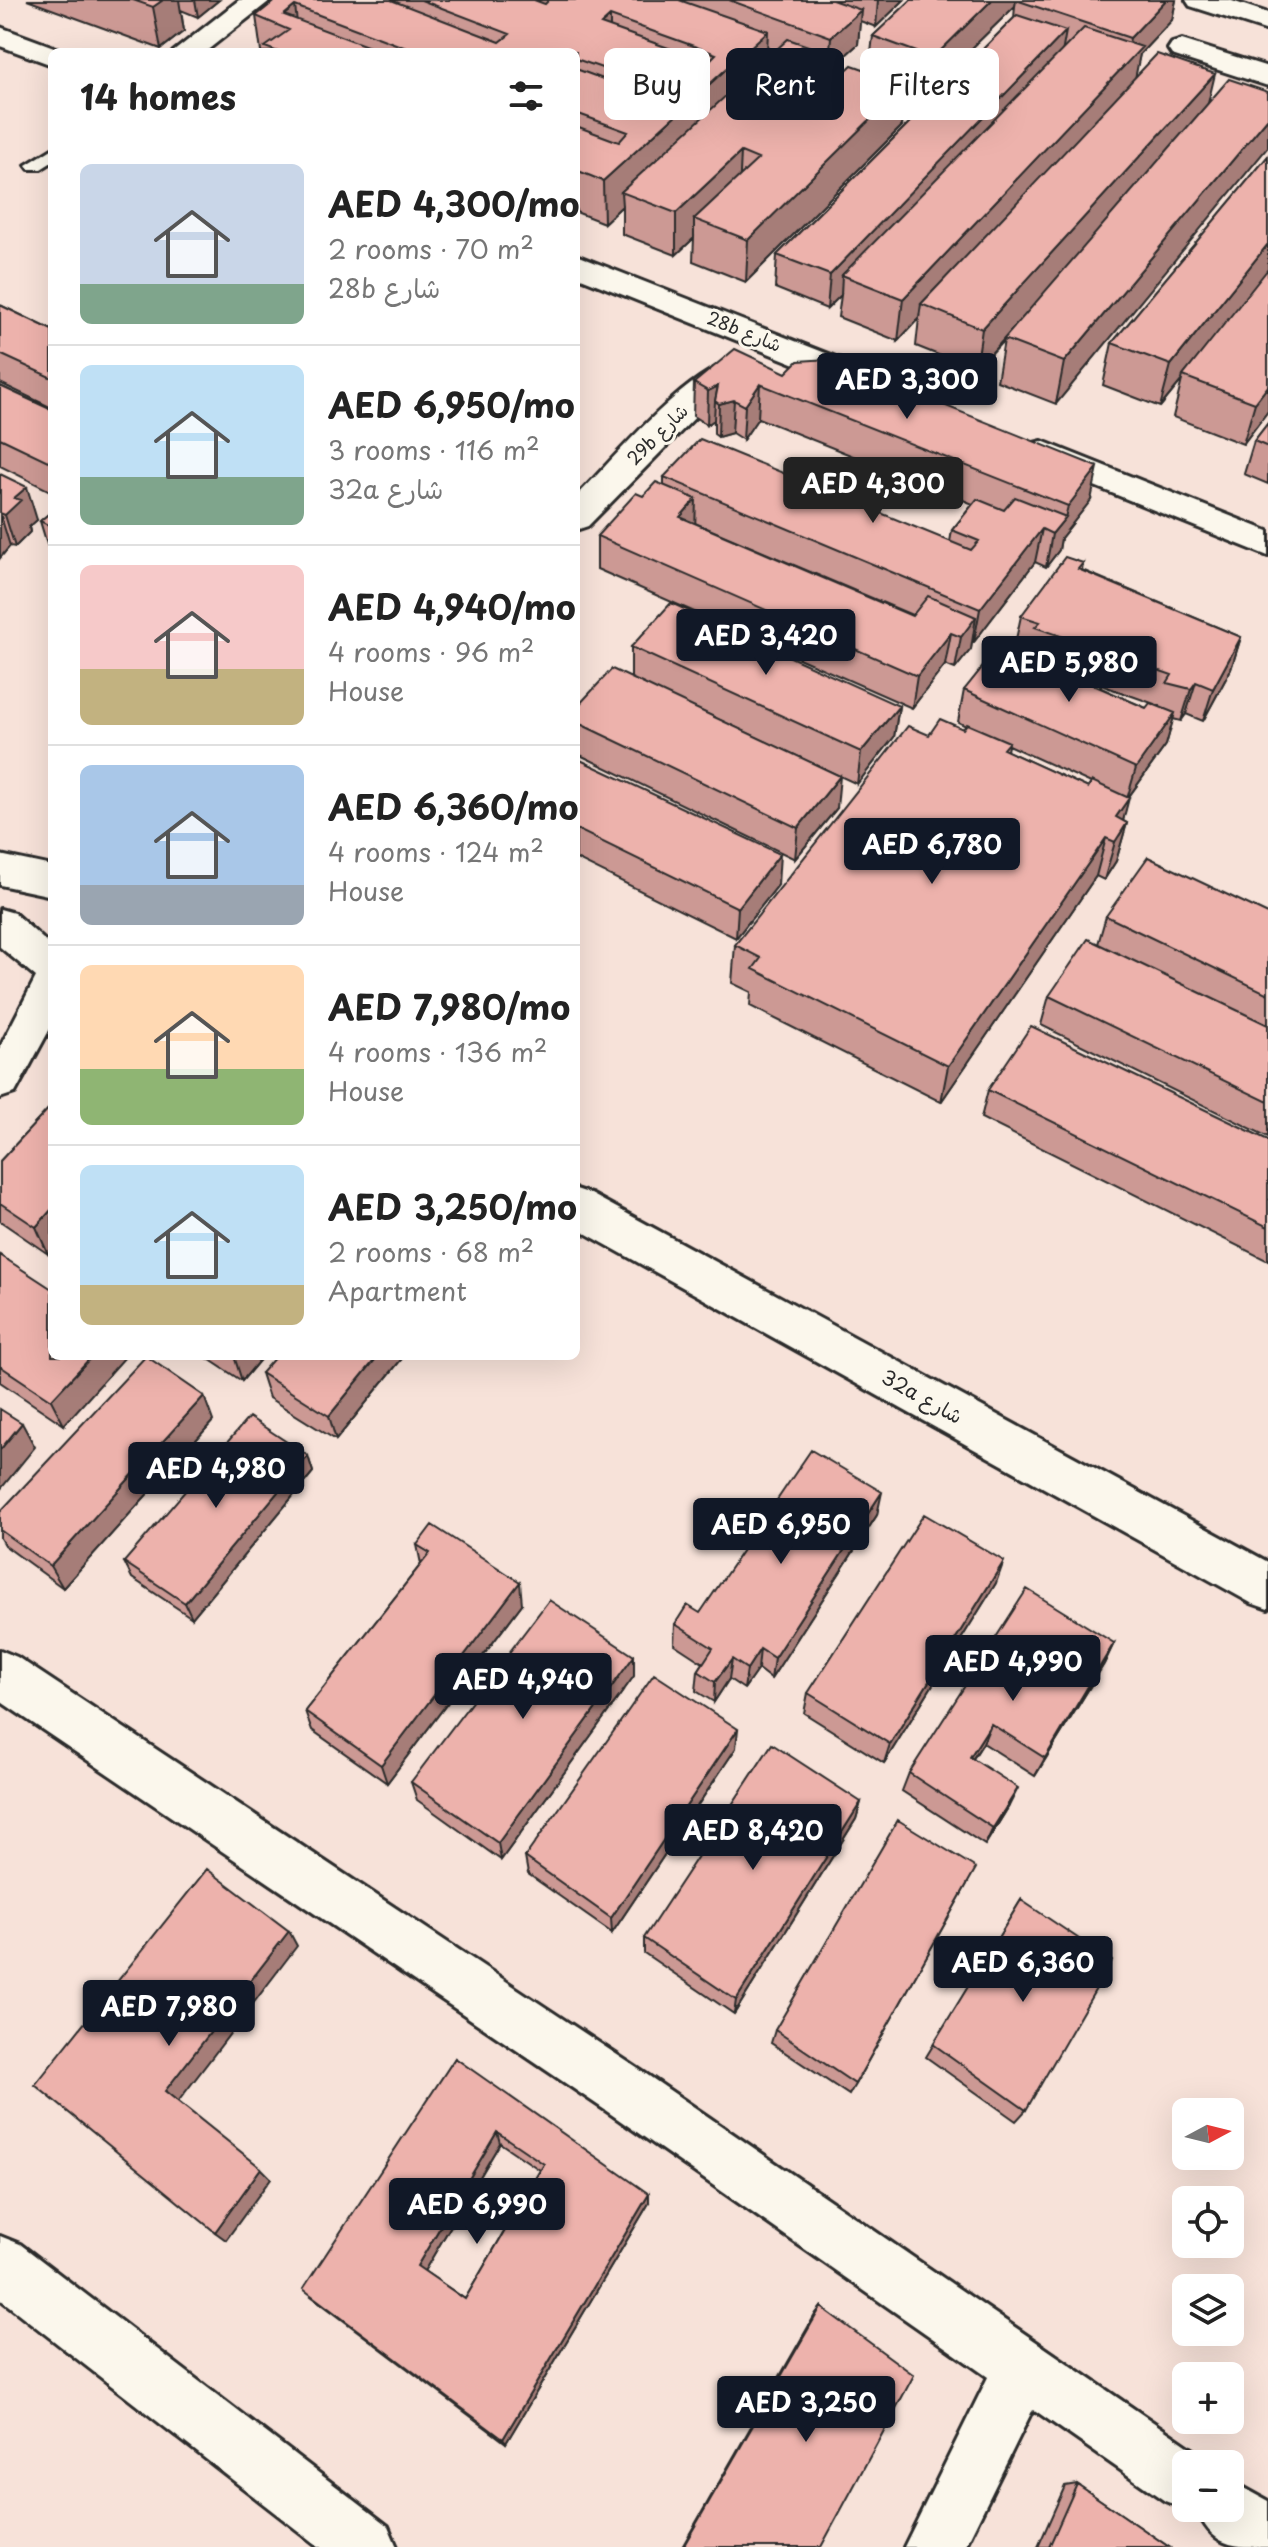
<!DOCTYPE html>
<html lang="en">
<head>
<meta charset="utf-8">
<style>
	body { margin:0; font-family:"Playpen Sans","Playpen Sans Arabic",sans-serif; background:#f6f6f6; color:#222; height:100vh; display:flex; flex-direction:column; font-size:30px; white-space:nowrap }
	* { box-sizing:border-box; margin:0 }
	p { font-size:26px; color:#767676 }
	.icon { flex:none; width:44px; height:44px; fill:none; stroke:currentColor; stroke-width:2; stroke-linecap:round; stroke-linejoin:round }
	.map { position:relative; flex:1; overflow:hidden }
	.details { position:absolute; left:48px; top:48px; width:532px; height:1312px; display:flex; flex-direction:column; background:#fff; border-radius:12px; box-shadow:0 8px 32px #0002 }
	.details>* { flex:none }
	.banner { position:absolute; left:604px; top:48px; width:544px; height:72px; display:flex; gap:16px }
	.needle { width:52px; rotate:83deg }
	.fabs { position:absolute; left:1172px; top:2098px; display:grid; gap:16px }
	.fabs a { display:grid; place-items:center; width:72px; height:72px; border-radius:12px; background:#fff; box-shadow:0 8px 32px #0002; font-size:40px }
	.price { position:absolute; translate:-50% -68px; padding:0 18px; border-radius:8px; background:#111827; color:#fff; font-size:26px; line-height:52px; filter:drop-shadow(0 2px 4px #0008) }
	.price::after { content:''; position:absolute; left:50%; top:48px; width:24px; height:18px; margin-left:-12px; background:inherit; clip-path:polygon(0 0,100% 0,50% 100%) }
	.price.on { background:#222; color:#fff }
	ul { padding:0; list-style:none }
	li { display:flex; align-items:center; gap:24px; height:200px; padding:0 32px }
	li+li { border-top:2px solid #e0e0e0 }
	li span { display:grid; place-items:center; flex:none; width:224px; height:160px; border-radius:12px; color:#555 }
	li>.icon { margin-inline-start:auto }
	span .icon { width:96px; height:96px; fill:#fffc; stroke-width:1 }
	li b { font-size:34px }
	h2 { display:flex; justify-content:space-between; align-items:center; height:96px; padding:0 32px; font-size:34px }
	.chip { padding:0 28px; border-radius:12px; background:#fff; box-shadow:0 8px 32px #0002; font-size:28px; line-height:72px }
	.chip.on { background:#111827; color:#fff }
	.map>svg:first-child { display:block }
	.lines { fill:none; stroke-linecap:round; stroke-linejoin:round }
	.service-casing { stroke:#2b2b2b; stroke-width:6 }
	.minor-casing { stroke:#2b2b2b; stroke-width:6 }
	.service { fill:#fbf7ec; fill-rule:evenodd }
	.minor { fill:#fbf7ec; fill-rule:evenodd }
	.wall { fill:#cc9994; stroke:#2b2b2b; stroke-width:2; fill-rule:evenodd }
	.shaded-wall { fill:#a67d78; stroke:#2b2b2b; stroke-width:2 }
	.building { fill:#edb2ac; stroke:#2b2b2b; stroke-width:2; fill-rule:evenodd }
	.labels { text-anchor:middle; stroke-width:6; stroke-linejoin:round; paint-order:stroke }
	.far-street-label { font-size:18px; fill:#2b2b2b; stroke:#fbf7ec }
	.street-label { font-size:20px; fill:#2b2b2b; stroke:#fbf7ec }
</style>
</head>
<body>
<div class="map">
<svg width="1268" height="2547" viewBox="0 0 1268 2547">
	<rect width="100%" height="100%" fill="#f7e2d9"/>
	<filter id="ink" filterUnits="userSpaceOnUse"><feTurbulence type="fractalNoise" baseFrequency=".0125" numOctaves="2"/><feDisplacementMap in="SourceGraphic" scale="16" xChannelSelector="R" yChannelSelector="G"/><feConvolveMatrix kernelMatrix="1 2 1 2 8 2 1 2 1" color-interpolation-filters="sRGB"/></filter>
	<g filter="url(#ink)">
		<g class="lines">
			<defs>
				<path id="service" d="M52,149v13l-11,7h-12l-3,-4z"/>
				<path id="minor" d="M239,0h32l-66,52h-32z
					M1186,0h43l39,13v18l-78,-25z
					M0,27l62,23 2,2h-12v13l-52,-19z
					M1182,40l86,27v19l-96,-31 -4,-6 4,-6z
					M576,255l303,119 4,7 -4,7 -12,4 -12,-4 -279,-112z
					M742,357l12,3 4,7 -4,7 -41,25 -125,127 -12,4v-33c43,-43 108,-125 166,-140z
					M1042,441l226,90v25l-238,-96 -5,-8 5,-8z
					M0,855l52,11v30l-52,-11z
					M0,909l14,4 38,34v78l-37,68 -15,5v-51l36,-70 -36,-30z
					M576,1189l15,5 677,368v47l-17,-6 -675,-375z
					M0,1650l17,7 629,417 561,385 2,5h-23v44h3l-3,1 -21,-8 -132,-92 -68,138h-61l84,-170 -380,-265 -608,-411z
					M0,2236l20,8 368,282 9,21h-78l-319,-248z
					M1230,2480l38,21v46c-38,0 -56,-1 -72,-39h34z"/>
			</defs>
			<!-- service casing -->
			<use href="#service" class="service-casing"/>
			<!-- minor casing -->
			<use href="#minor" class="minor-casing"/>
			<!-- service -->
			<use href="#service" class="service"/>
			<!-- minor -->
			<use href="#minor" class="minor"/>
		</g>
		<!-- wall -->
		<path class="wall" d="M27,0h192l-21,17 -17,-7 3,21 -23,18z
			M276,0h628l-28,27 -16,-6 -2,23 -22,20 -1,17 67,45 -156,156 -53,-21 1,-23 -18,17 -54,-21v-28l-18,17 -28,-11v-160h-315l-5,-36zM767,48l8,3 -8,8z
			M911,0h265l-4,20 -32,34 -84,350 -59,-23 7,-41 -28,30 -60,-24 3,-28 -21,23 -60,-24 3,-22 -14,14 -52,-21 2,-33 237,-237 1,-12 -87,85 -59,-21 4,-34z
			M1268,156v255l-25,33 -70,-27 9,-37 -22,27 -57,-22 9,-42z
			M0,305l52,25v78l-52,-25z
			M786,373l305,127 -30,38 -2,12 -13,17 -11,-5 -61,80 -2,-1 -1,8 -16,20 -10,-4 -33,43 -315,-139v-33l46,-40 21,-10v-9l286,65 2,-12 21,-26 -215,-86 -15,22 -11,-7 -14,4 -4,-3v-14l-7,5 -14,-9 1,-33zM695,523l217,92v1z
			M0,386l52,24v82l-52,-26z
			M1268,423v61l-24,-10 10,-33z
			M0,474l37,46 -8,7 1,5 -15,15 -5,-1 -10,12z
			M52,511v44l-2,-1 -10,-33z
			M1083,563l-1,7 159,67 -10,32 -28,52 -17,-7 -5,7 -8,-2 -7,26 -38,53 -5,23 4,2 -11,38 -12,19 -8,-4 -155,226 -191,-96 1,-14 -19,-9 3,-38 194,-210 34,-6 3,-3 -8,-4 6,-32 51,-46 6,-28zM1062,671l98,35v1l-14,1zM1008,745l83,38 -3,5 -81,-37z
			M631,647l268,59 -5,31 -37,47 -161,-75 141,99 -42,51 -219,-106v-45l55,-29z
			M576,758l202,127 -42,53 -160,-79z
			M1268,914v223l-227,-112 8,-29 49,-52 8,-28z
			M988,1090l280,50v121l-287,-143z
			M52,1105l-4,149 -48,-33v-60z
			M0,1255l64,170 -64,-43z
			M204,1356h59l-21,25z
			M404,1356l-68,84 -67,-42 -8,-25z
			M213,1421l-150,167 -59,-43 -4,-7v-26z
			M308,1456l5,16 -121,146 -60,-40 -8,-16z
			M877,1515l-106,164 -13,-10 -14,20 -15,-10 -15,23 -18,-11 2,-20 5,-8 -29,-19 1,-20 25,-11z
			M417,1545l105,59 -135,179 -75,-53 -7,-19 116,-147z
			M996,1583l-112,180 -80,-50 4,-20z
			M1114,1643l-10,21 -69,112 -52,-33 -10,16 36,47 -24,39 -83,-54 7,-18z
			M634,1676l-133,184 -84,-60 -6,-18z
			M736,1748l-124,185 -84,-59 -3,-17z
			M861,1802l-5,17 -122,195 -90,-61v-15z
			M967,1884l-118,211 -78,-52 4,-13z
			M1021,1900l5,210 -10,11 -90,-64z
			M455,2058l194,145 -143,240 -195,-147zM500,2143l40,27 -75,129 -41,-28z
			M821,2307v240h-139l134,-234z
			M1077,2484l92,63h-131l27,-61z"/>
		<!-- shaded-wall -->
		<path class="shaded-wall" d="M163,0h16l5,31 -23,18 -8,-42z
			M195,0h24l-21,17z
			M878,0h26l-28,27z
			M992,0h30h-6l-1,6 -87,85 5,-33z
			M1166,0h10l-4,20 -32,34 -7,35 -212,215 -2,14 -21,23 5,-42 222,-234 5,-27z
			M295,6l5,42 -11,-18 -5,-15z
			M861,10l-3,34 -22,20 -3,34 -58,56 2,-42 52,-49 2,-26z
			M610,16v42l-9,-34z
			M768,31l-2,42 -145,119 1,14 -18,17 -1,-42z
			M1066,31l-6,34 -218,210 -1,20 -14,14 3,-34z
			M1215,74l-10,42 -229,254 6,-41z
			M906,84l-4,42 -156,156 2,-42z
			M1268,118v29l-212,257 8,-42z
			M741,152l-2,42 -45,25v19l-18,17v-42z
			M1268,244v28l-85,104 -1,4 -22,27 11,-42z
			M760,384l-2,34 -15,22 2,-34z
			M718,386l-3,15 -1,19 -7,5 1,-34z
			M1268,386v25l-25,33 12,-41z
			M734,400l-2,33 -14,4 1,-33z
			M1098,467l-7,33 -30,38 -2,12 -13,17 6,-33 13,-16 3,-12z
			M27,487l10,33 -8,7 1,5 -15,15 -10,-32 9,-17z
			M696,499l-1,33 -15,-15z
			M0,513l10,33 -10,12z
			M1042,529l-7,33 -61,80 6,-33z
			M976,617l-5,32 -16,20 6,-32z
			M951,633l-6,32 -33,43 5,-32z
			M1241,637l-10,32 -28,52 10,-32z
			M1196,682l-10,32 -5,7 10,-32z
			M899,706l-5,31 -37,47 4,-32z
			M1175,713l-9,32 -39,54 9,-31z
			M840,776l-3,32 -42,51 3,-31z
			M1129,798l-10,38 8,-13 -11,38 -12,19 11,-38 1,-25z
			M1106,838l-10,38 -155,226 7,-36z
			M780,854l-2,31 -42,53 2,-30z
			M52,1209v40l-4,5 -12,-27z
			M92,1356h34l-62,69 -13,-25z
			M234,1356h29l-21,25z
			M378,1356h26l-68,84 -7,-24z
			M204,1396l9,25 -150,167 -13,-22z
			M22,1423l13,24 -35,43v-40z
			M308,1456l5,16 -121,146 -7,-15z
			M882,1492l-5,23 -106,164 3,-21z
			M1004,1561l-8,22 -112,180 6,-19z
			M520,1582l2,22 -135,179 -6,-18z
			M1114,1643l-10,21 -69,112 10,-18z
			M760,1649l-2,20 -14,20 3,-20z
			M634,1656v20l-133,184 -3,-17z
			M732,1659l-3,20 -15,23 1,-20z
			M991,1724l-8,19 -21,32 8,-18z
			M738,1729l-2,19 -124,185 -1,-15z
			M1018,1788l-9,18 -24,39 8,-17z
			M861,1802l-5,17 -122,195 2,-14z
			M289,1931l8,15 -120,157 -12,-12z
			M497,2132l3,11 -77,130 -6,-7z
			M261,2168l10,10 -45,62 -11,-8z
			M649,2194v9l-143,240 -3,-4z"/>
		<!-- building -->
		<path class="building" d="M133,0h30l-10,7z
			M276,0h115l109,42 10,-8 -89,-34h113l11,4 4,-4h130l89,31 -165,150 -27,-11v-44l43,16 9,-10 -52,-19v-44l87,32 8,-9 -95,-33v-7h-159l-122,-46 -11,9 99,37h-105l-13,-5 24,-17 -33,-14zM610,16l106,38 -8,8 -107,-38z
			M729,0h103l29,10 -30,27z
			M911,0h81l-59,58 -60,-22z
			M1016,0h150l-36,38z
			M1017,15l49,16 -236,244 -53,-20z
			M1084,28l58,19 -239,252 -61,-24z
			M788,39l49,17 -60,56 18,6 57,-53 54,19 -158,156 -54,-21 64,-60 -17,-7 -65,61 -55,-21z
			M1157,54l58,20 -233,255 -61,-25z
			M1229,79l39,13v26l-204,244 -60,-23z
			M1268,156v88l-97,121 -59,-22z
			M1268,269v117l-13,17 -72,-27z
			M0,305l52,25v48l-52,-24z
			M735,349l51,24 12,-12 31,-2 269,108 -30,39 -308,-122 -15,22 -11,-6 -15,4 -4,-3 3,-15 -10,5 -14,-8z
			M0,386l52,24v53l-52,-25z
			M1268,423v24l-14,-6z
			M700,439l271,111 8,-9 -27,-11 25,-31 27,11 11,-13 51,20 -14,17 -10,-5 -62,80 -316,-132z
			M0,474l27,13 -13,11 7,2 -16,15 -5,-2z
			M656,482l40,17 -16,18 232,99 16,-20 48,21 -15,20 -10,-4 -34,43 -320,-140 39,-43 7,3z
			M52,511v16l-12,-6z
			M1065,557l18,6 -5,6 163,68 -28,52 -17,-7 -5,7 -24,-6 5,-8 -137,-48 5,-5 -19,-6z
			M671,603l228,103 -38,46 -230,-105z
			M1005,639l56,25 -4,5 89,39 4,-5 25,10 -39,55 -172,-78z
			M612,669l228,107 -42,52 -222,-106v-14z
			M940,719l23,10 4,-5 42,18 -6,7 85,39 4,-7 37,17 -13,19 11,6 -12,19 -9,-4 -158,228 -195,-97 8,-11 -26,-13 173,-219 21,9z
			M576,758l204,96 -42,54 -162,-79z
			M1148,857l120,57v80l-162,-78z
			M1088,939l180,86v77l-219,-106z
			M1031,1026l237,114v87l-280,-137z
			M52,1105v104l-16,18 -36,-24v-42z
			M0,1255l52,34v67h40l-41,44 -51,-34z
			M146,1356l58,40 -154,170 -50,-36v-18z
			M276,1356h102l-49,60 -68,-43z
			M0,1409l22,14 -22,27z
			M249,1417l59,39 -123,147 -61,-41z
			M811,1450l71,42 -108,166 -14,-9 -13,20 -15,-10 -17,23 -17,-11 15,-23 -38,-24 12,-19 13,8z
			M924,1514l80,47 -114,183 -82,-51z
			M432,1525l88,57 -139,183 -76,-54 125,-158 -13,-8z
			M1027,1589l87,54 -69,115 -54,-34 -21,33 48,31 -25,40 -84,-55z
			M549,1600l85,56 -136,187 -87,-61z
			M654,1674l84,55 -127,189 -86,-61z
			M772,1744l89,58 -125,198 -92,-62z
			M898,1820l78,48 -121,216 -80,-54z
			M207,1869l82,62 -124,160 96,77 -46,64 -180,-147z
			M1021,1900l91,61 -86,149 -93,-66z
			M455,2058l194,136 -146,245 -200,-150zM497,2132l47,32 -79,135 -48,-33z
			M821,2307l93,68 -93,172h-138z
			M1077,2484l92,63h-120z"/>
	</g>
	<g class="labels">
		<!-- far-street labels -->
		<g class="far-street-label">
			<text transform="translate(744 332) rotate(22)" y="6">28b شارع</text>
			<text transform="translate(658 435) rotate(-45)" y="6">29b شارع</text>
		</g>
		<!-- street labels -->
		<g class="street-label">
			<text transform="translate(922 1397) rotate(29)" y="7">32a شارع</text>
		</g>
	</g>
</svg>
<div class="fabs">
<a><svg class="needle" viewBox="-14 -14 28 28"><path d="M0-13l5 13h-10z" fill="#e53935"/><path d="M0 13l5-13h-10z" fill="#767676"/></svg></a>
<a><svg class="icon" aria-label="locate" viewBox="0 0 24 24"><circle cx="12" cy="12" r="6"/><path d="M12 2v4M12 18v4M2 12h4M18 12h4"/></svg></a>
<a><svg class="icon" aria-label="layers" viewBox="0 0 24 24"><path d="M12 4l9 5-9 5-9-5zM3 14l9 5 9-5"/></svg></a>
<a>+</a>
<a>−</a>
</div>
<b class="price" style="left:907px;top:421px">AED 3,300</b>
<b class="price on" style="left:873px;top:525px">AED 4,300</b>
<b class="price" style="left:766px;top:677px">AED 3,420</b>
<b class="price" style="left:1069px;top:704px">AED 5,980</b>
<b class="price" style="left:932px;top:886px">AED 6,780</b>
<b class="price" style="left:216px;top:1510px">AED 4,980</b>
<b class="price" style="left:781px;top:1566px">AED 6,950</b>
<b class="price" style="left:1013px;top:1703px">AED 4,990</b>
<b class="price" style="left:523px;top:1721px">AED 4,940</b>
<b class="price" style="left:753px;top:1872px">AED 8,420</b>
<b class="price" style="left:1023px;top:2004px">AED 6,360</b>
<b class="price" style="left:169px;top:2048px">AED 7,980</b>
<b class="price" style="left:477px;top:2246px">AED 6,990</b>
<b class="price" style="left:806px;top:2444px">AED 3,250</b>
<div class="banner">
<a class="chip">Buy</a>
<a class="chip on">Rent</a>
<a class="chip">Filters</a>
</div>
<section class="details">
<h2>14 homes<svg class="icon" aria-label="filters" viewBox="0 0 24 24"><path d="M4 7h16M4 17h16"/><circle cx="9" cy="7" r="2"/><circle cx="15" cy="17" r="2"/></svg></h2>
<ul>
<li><span style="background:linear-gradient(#c9d6e8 75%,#7fa58c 0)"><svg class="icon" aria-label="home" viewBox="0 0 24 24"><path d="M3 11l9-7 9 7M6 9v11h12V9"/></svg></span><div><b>AED 4,300/mo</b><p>2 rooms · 70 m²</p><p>28b شارع</p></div></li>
<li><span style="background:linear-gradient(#bfe0f5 70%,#7fa58c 0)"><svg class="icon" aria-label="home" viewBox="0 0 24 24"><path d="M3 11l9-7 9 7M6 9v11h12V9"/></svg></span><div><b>AED 6,950/mo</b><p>3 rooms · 116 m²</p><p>32a شارع</p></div></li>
<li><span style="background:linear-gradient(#f6c9c9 65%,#c2b280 0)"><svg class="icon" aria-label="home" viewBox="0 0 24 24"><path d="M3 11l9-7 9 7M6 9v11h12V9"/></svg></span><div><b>AED 4,940/mo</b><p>4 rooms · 96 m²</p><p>House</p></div></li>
<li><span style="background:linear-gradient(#a9c7e8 75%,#9aa5b1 0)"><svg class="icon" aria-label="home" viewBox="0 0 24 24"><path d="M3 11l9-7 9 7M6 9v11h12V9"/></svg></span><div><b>AED 6,360/mo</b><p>4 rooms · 124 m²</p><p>House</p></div></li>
<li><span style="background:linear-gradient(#ffd9b3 65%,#8fb573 0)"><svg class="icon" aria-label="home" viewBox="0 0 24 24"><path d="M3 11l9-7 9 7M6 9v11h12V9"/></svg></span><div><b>AED 7,980/mo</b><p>4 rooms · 136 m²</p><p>House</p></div></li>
<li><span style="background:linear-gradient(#bfe0f5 75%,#c2b280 0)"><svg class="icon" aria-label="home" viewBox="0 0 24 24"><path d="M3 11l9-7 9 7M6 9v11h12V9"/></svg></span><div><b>AED 3,250/mo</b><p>2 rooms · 68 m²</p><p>Apartment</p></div></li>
</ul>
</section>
</div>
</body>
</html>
